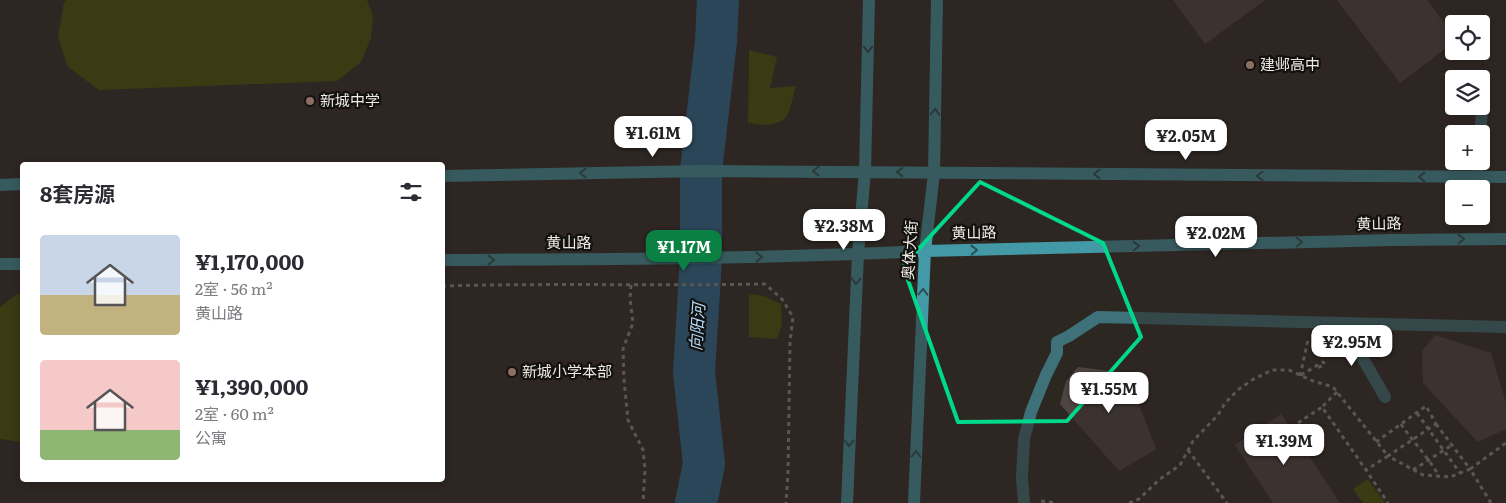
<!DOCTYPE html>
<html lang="zh">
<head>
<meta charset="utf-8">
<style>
	body { margin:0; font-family:Literata,"Noto Sans SC",serif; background:#f2f2f3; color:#2b2b33; height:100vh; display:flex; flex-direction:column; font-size:19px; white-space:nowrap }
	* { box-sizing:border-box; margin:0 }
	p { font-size:16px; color:#7c7c81 }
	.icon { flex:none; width:28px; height:28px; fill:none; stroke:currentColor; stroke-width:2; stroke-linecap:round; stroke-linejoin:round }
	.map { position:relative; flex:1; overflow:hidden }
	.details { position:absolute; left:20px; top:162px; width:425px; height:320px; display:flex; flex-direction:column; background:#fff; border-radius:5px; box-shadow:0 2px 8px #0003 }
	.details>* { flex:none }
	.controls { position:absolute; left:1445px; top:15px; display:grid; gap:10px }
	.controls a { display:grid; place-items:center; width:45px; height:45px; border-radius:5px; background:#fff; box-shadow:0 2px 8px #0003; font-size:25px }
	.price { position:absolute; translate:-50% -42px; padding:0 11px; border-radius:10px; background:#fff; color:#222; font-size:16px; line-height:32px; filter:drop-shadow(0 1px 2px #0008) }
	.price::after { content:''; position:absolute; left:50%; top:30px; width:15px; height:11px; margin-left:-8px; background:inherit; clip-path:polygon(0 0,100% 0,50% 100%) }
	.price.current { background:#0b8043; color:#fff }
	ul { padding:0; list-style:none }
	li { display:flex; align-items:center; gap:15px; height:125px; padding:0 20px }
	li span { display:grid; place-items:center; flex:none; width:140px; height:100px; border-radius:5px; color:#555 }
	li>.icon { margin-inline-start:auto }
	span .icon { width:60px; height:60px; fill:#fffc; stroke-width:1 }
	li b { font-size:21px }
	h2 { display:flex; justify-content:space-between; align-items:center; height:60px; padding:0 20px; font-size:21px }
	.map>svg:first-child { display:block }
	.green { fill:#4a5201 }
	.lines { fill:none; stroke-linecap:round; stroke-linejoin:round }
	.river { stroke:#296e9c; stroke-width:42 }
	.building { fill:#4e4443 }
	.path { stroke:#948f8b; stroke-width:3; stroke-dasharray:4 4; stroke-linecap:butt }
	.minor { stroke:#3e7179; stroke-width:12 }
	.secondary { stroke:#439aa6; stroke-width:12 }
	.oneway { stroke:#294f52 }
	.marked { fill:none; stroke:#00d98c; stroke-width:4; stroke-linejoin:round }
	.education-dot { fill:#8d6e63; stroke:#13110e; stroke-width:2 }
	.labels { text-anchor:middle; stroke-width:4.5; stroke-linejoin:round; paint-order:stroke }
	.poi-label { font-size:15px; fill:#eeeae6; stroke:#13110e; text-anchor:start }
	.street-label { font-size:15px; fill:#eeeae6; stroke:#13110e }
	.water-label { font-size:16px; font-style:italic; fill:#b2dbfb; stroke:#13110e }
</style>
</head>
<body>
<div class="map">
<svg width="1506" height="503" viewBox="0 0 1506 503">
	<rect width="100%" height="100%" fill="#2d2722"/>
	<!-- green -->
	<path class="green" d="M66,0h301l6,16 -2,22 -10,24 -24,19 -238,9 -31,-23 -10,-30 6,-35z
		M749,50l28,7 -7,31 26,-2c-3,8 -5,24 -10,31 -7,10 -27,8 -38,6z
		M17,294l5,1v147l-22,-3v-132z
		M749,294l15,2 17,8 1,20 -5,15 -28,-2z
		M1368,479l17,24h-22l-10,-14z"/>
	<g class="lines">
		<!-- river -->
		<path class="river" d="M696,503l8,-39 -10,-92 7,-114v-87l15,-130 2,-41"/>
	</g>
	<!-- building -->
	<path class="building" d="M1173,0h92l-60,44z
		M1337,0h90l27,36v6l-54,41z
		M1435,335l56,18 15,50v26l-28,13 -55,-59 -1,-32z
		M1078,367l49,6 29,76 -37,22 -59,-67 6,-23z
		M1281,414l59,89h-67l-38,-58z"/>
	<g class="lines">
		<!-- path -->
		<path class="path" d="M631,285l-1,14 3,24 -10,26 1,31 4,40 15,30 2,19 -2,34
			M442,286c108,-3 216,0 323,-2l17,15 11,18 -3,25 -2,131 -2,30
			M1301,375l22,-13 2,2 -9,5
			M1300,376l8,-36
			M1337,392l-15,15 44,63
			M1417,413l43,60
			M1298,423l24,-16
			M1401,424c12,18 27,33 38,52
			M1436,424l34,45 -20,8 -27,-2 -35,-19z
			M1376,442l50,-36 10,18
			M1188,450l39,53
			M1413,470l39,-25
			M1041,501l16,2
			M1129,503l10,-4 21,-20 20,-14 13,-24 25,-26 7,-12 14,-14 13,-9 20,-10h17l24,11 20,6 55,69 -22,14 22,33
			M1491,503l-21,-34 36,-26"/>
		<!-- minor -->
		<path class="minor" d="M1480,134l2,-23
			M1476,177l2,-16
			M1343,324l42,73
			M1024,503l-2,-26 2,-38 7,-27 15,-37 11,-22v-11l12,-6 29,-19 408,10"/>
		<!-- secondary -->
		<path class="secondary" d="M442,176l259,-5 805,6
			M0,185l22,-1
			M442,260c161,-1 322,-1 483,-9l468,-11 113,-1
			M0,264h22
			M847,503l11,-249 7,-83 4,-171
			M914,503l11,-252 9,-78 3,-173"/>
	</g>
	<!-- one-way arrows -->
	<defs><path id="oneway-chevron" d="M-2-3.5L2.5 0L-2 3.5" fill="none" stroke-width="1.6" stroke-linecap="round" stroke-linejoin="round" transform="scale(1.25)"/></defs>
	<g class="oneway">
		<use href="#oneway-chevron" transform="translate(868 49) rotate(91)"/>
		<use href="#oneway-chevron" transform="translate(935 112) rotate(-89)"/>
		<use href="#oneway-chevron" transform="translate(816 171) rotate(-180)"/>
		<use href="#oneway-chevron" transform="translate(900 172) rotate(-178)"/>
		<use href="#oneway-chevron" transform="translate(583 173) rotate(179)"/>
		<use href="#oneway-chevron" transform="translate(1097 174) rotate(-180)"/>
		<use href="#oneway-chevron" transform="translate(1260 176) rotate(-180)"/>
		<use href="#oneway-chevron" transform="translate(1422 177) rotate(-180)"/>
		<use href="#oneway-chevron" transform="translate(1461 239)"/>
		<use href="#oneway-chevron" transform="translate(1299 242) rotate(-1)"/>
		<use href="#oneway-chevron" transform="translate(1136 246) rotate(-1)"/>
		<use href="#oneway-chevron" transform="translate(974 250) rotate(-1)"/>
		<use href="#oneway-chevron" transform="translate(759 257) rotate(-1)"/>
		<use href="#oneway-chevron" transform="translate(491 260)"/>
		<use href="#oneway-chevron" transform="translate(856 281) rotate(93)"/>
		<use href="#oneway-chevron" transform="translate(923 292) rotate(-88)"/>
		<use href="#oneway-chevron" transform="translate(849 443) rotate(93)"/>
		<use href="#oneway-chevron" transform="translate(916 454) rotate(-88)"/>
	</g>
	<!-- marked area -->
	<path d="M0 0H1506V503H0ZM980,182l123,61 38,94 -74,84 -109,1 -55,-156z" fill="#2d2722" fill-opacity=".55" fill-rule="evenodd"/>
	<path class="marked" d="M980,182l123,61 38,94 -74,84 -109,1 -55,-156z"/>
	<!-- markers -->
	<g class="education-dot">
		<circle cx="1250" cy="65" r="5"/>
		<circle cx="310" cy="101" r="5"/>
		<circle cx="512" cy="372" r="5"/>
	</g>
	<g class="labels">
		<!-- poi labels -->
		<g class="poi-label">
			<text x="1260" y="70">建邺高中</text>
			<text x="320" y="106">新城中学</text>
			<text x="522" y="377">新城小学本部</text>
		</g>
		<!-- street labels -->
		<g class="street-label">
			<text transform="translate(1379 224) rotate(-1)" y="5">黄山路</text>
			<text transform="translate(974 233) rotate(-1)" y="5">黄山路</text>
			<text x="569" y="248">黄山路</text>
			<text transform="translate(910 250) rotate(-86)" y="5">奥体大街</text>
		</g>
		<!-- water labels -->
		<g class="water-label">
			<text transform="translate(697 327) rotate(-86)" y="6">向阳河</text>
		</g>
	</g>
</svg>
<div class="controls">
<a><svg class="icon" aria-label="locate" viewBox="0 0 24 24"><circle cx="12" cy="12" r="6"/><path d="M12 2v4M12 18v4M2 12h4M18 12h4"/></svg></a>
<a><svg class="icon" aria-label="layers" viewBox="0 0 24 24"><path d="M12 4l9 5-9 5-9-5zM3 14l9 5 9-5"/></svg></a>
<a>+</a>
<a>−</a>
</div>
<b class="price" style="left:653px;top:158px">¥1.61M</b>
<b class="price" style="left:1186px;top:161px">¥2.05M</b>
<b class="price" style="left:844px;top:251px">¥2.38M</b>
<b class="price" style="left:1216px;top:258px">¥2.02M</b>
<b class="price current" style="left:684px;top:272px">¥1.17M</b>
<b class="price" style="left:1352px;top:367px">¥2.95M</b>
<b class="price" style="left:1109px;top:414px">¥1.55M</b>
<b class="price" style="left:1284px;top:466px">¥1.39M</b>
<section class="details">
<h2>8套房源<svg class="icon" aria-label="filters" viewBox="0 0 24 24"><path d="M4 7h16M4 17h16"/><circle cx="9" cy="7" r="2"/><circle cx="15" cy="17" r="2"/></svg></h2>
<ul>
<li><span style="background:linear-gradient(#c9d6e8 60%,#c2b280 0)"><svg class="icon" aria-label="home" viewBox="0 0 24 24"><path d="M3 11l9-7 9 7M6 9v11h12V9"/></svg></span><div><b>¥1,170,000</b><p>2室 · 56 m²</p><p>黄山路</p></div></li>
<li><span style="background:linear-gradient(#f6c9c9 70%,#8fb573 0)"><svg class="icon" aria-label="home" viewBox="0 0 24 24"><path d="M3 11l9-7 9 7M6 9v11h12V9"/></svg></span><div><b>¥1,390,000</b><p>2室 · 60 m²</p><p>公寓</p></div></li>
</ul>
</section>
</div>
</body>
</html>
